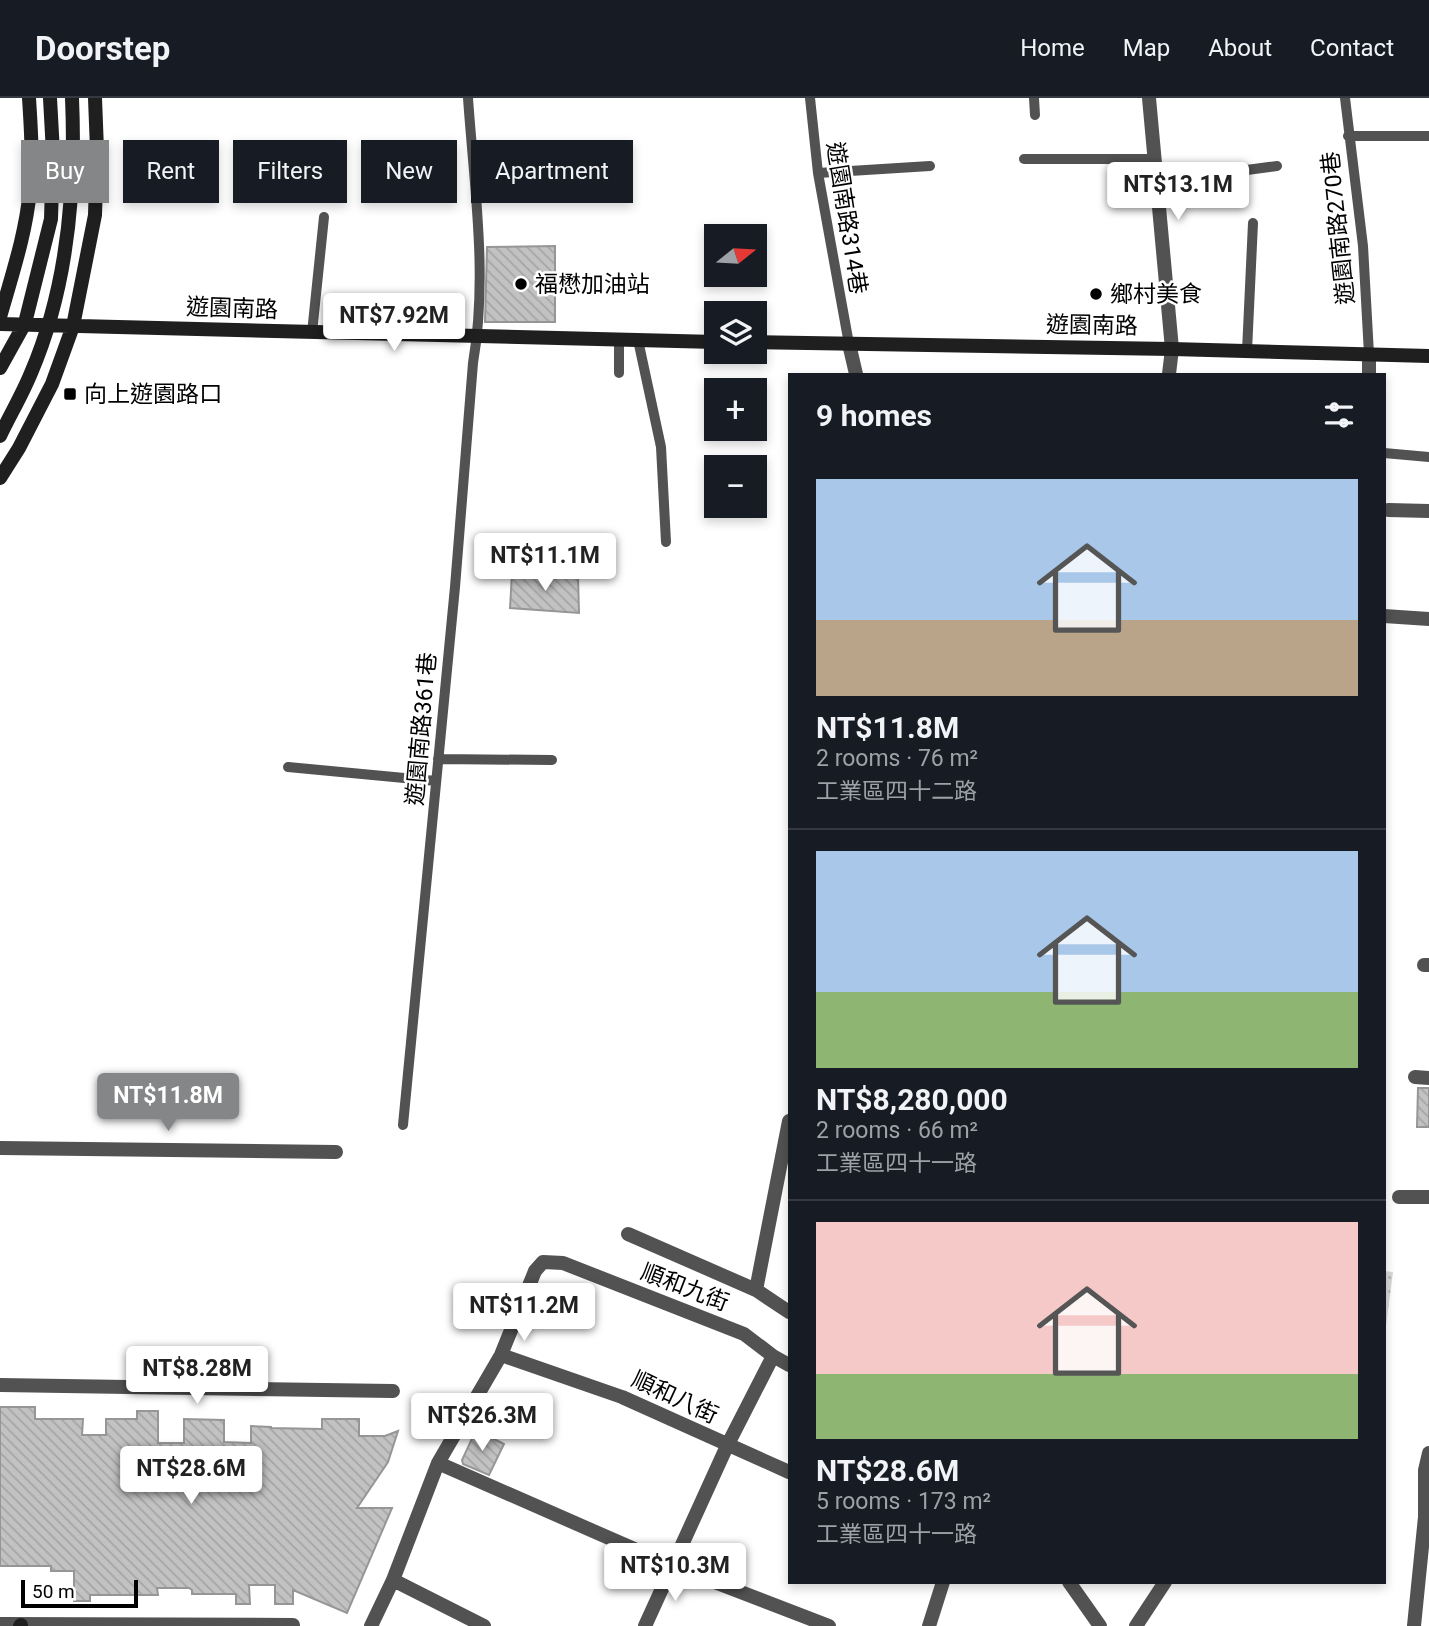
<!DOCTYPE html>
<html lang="en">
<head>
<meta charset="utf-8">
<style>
	body { margin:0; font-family:Roboto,"Noto Sans TC",sans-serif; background:#242831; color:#f1f3f6; height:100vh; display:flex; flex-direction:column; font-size:26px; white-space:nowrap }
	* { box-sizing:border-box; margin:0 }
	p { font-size:23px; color:#9ea1a6 }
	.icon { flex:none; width:38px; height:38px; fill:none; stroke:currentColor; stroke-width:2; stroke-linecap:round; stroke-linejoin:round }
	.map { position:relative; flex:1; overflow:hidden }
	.details { position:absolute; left:788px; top:275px; width:598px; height:1211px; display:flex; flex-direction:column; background:#171b24; border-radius:0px; box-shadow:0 4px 10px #0003 }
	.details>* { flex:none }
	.hud { position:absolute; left:21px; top:42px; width:662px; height:63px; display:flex; gap:14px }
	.needle { width:46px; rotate:72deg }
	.tools { position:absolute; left:704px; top:126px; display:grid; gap:14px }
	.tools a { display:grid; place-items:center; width:63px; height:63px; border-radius:0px; background:#171b24; box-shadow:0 4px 10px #0003; font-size:35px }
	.scale { position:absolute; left:21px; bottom:18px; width:117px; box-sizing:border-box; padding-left:7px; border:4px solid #000; border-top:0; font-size:19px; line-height:24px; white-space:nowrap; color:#000; -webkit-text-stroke:5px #fff; paint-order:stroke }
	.price { position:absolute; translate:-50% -60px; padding:0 16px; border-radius:7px; background:#fff; color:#222; font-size:23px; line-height:46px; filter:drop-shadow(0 2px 4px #0008) }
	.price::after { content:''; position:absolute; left:50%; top:42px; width:21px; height:16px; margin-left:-10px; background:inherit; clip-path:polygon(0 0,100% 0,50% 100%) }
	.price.selected { background:#858687; color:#fff }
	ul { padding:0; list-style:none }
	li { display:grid; align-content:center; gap:14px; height:371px; padding:0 28px }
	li+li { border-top:2px solid #363941 }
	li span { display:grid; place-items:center; height:217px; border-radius:0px; color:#555 }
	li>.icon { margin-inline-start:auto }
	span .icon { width:126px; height:126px; fill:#fffc; stroke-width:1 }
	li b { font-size:30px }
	h2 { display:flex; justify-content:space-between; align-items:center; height:84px; padding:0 28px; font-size:30px }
	.chip { padding:0 24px; border-radius:0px; background:#171b24; box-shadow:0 4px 10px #0003; font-size:24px; line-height:63px }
	.chip.selected { background:#858687; color:#fff }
	header { display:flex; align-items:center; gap:42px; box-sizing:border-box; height:98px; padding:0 35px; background:#171b24; border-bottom:2px solid #363941 }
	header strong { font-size:33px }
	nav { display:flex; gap:38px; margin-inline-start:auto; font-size:24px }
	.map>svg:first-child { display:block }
	.green { fill:url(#green-dots) }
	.building { fill:url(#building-back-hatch); stroke:#969696; stroke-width:2 }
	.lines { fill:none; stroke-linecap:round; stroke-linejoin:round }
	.lane { stroke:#525252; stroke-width:10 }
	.street { stroke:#525252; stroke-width:14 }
	.secondary { stroke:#1f1f1f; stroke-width:14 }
	.poi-dot { fill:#000; stroke:#fff; stroke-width:2.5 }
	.labels { text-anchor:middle; stroke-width:5; stroke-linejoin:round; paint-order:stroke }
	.street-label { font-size:23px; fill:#000; stroke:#fff }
	.poi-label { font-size:23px; fill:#000; stroke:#fff; text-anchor:start }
</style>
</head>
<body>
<header>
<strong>Doorstep</strong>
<nav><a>Home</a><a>Map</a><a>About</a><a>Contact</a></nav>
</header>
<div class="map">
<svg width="1429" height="1528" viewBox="0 0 1429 1528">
	<defs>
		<pattern id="green-dots" width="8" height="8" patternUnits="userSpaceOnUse" patternTransform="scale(1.75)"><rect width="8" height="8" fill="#d9d9d9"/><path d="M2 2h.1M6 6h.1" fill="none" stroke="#b8b8b8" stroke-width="1.8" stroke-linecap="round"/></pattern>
		<pattern id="building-back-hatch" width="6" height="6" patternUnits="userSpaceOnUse" patternTransform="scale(1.75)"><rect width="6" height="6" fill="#c2c2c2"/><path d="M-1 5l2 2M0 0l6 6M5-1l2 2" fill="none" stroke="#a5a5a5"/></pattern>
	</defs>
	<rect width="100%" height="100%" fill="#fff"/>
	<!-- green -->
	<path class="green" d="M1384,1173l9,1 -9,69z"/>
	<!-- building -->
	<path class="building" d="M555,148v76h-70l2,-75z
		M512,475l66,3 1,37 -69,-5z
		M1418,990h11v39h-12z
		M0,1309h35v12h48l-1,16h24v-16h31v-8h21v32h26v-24l40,1v22l27,1v-17l20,1v1l51,1v-10h37v17h26l13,-5 -10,31 -31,46h35l-45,105 -54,-23v14h-18v-19h-26l1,19h-14v-10h-44v-4l-3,-2h-32l1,7h-68v6h-16v-30h-23v-5h-51z
		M476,1332l28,14 -15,31 -26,-11 -1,-4z"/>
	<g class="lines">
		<!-- lane -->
		<path class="lane" d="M810,0l8,75 31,171
			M1034,0l1,17
			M1345,0l18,148 6,108
			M1348,38h81
			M1024,61h131
			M818,75l112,-7
			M1157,84l120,-16
			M312,235l12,-116
			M638,242l23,107 5,95
			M1247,253l6,-128
			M619,275v-33
			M1384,355l45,4
			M438,661l114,1
			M288,669l148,14
			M403,1027l52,-538 18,-224c15,-87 1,-178 -5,-265"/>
		<!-- street -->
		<path class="street" d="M1149,0l23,251 -3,25
			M849,246l7,30
			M1369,276v-20
			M1388,412l41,1
			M1384,518l45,3
			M1424,867h5
			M1415,979l14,1
			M0,1050l336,4
			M1399,1099h30
			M628,1136l128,56 33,22
			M756,1192l33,-169
			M501,1257l121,42 167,75
			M0,1287l393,6
			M1429,1355l-4,17v47h4
			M438,1365l235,103 156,60
			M393,1482l91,46
			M1069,1484l31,44
			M0,1526l293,1
			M371,1528l22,-46 45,-117 63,-108 34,-84 8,-9 20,1 181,71 29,22 16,9
			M645,1528l82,-180 46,-90
			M929,1528l14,-44
			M1136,1528l29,-44
			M1414,1528l11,-109"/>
		<!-- secondary -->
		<path class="secondary" d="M0,219c12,-42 26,-84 30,-127 3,-31 1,-61 -1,-92
			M0,226l716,18
			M754,244l418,7 257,7
			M0,270l25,-45 26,-104 2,-66 -3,-55
			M0,338c10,-21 22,-41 31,-63 37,-86 45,-182 41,-275
			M0,380l19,-30 33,-64 21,-58 22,-111 2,-65 -2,-52
			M20,1528l1,-1"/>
	</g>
	<!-- markers -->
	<g class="poi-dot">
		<circle cx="521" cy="186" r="7"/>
		<circle cx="1096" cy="196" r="7"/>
		<rect x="63" y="289" width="14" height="14" rx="3.5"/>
	</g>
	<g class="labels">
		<!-- street labels -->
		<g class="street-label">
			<text transform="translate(847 120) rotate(81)" y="8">遊園南路314巷</text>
			<text transform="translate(1338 130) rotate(-96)" y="8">遊園南路270巷</text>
			<text transform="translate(232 210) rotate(2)" y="8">遊園南路</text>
			<text transform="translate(1092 227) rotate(1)" y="8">遊園南路</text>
			<text transform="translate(421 631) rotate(-85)" y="8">遊園南路361巷</text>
			<text transform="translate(685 1189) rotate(21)" y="8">順和九街</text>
			<text transform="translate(675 1299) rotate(25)" y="8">順和八街</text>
		</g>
		<!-- poi labels -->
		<g class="poi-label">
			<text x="535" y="194">福懋加油站</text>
			<text x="1110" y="204">鄉村美食</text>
			<text x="84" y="304">向上遊園路口</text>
		</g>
	</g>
</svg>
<div class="tools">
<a><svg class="needle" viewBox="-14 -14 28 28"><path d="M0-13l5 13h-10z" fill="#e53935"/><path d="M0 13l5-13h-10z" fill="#9ea1a6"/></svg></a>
<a><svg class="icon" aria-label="layers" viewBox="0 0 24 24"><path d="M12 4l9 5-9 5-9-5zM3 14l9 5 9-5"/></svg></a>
<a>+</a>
<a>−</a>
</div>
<div class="scale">50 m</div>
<b class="price" style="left:1178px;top:124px">NT$13.1M</b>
<b class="price" style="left:394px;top:255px">NT$7.92M</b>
<b class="price" style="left:545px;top:495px">NT$11.1M</b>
<b class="price selected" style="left:168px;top:1035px">NT$11.8M</b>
<b class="price" style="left:524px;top:1245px">NT$11.2M</b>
<b class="price" style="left:197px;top:1308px">NT$8.28M</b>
<b class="price" style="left:482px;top:1355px">NT$26.3M</b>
<b class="price" style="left:191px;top:1408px">NT$28.6M</b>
<b class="price" style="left:675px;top:1505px">NT$10.3M</b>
<div class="hud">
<a class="chip selected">Buy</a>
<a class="chip">Rent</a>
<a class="chip">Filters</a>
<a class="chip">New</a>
<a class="chip">Apartment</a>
</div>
<section class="details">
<h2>9 homes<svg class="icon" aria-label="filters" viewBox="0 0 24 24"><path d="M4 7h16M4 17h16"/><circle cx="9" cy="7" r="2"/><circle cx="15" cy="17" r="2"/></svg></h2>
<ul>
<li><span style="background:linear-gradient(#a9c7e8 65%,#b9a48a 0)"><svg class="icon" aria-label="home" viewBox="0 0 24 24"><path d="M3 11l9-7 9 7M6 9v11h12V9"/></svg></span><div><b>NT$11.8M</b><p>2 rooms · 76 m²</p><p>工業區四十二路</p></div></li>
<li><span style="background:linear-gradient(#a9c7e8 65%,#8fb573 0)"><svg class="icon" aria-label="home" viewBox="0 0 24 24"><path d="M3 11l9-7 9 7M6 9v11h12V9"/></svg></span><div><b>NT$8,280,000</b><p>2 rooms · 66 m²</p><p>工業區四十一路</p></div></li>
<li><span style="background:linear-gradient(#f6c9c9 70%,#8fb573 0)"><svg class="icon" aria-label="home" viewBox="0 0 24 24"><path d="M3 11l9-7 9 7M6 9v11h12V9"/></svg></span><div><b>NT$28.6M</b><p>5 rooms · 173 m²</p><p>工業區四十一路</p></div></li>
</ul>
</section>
</div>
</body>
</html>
